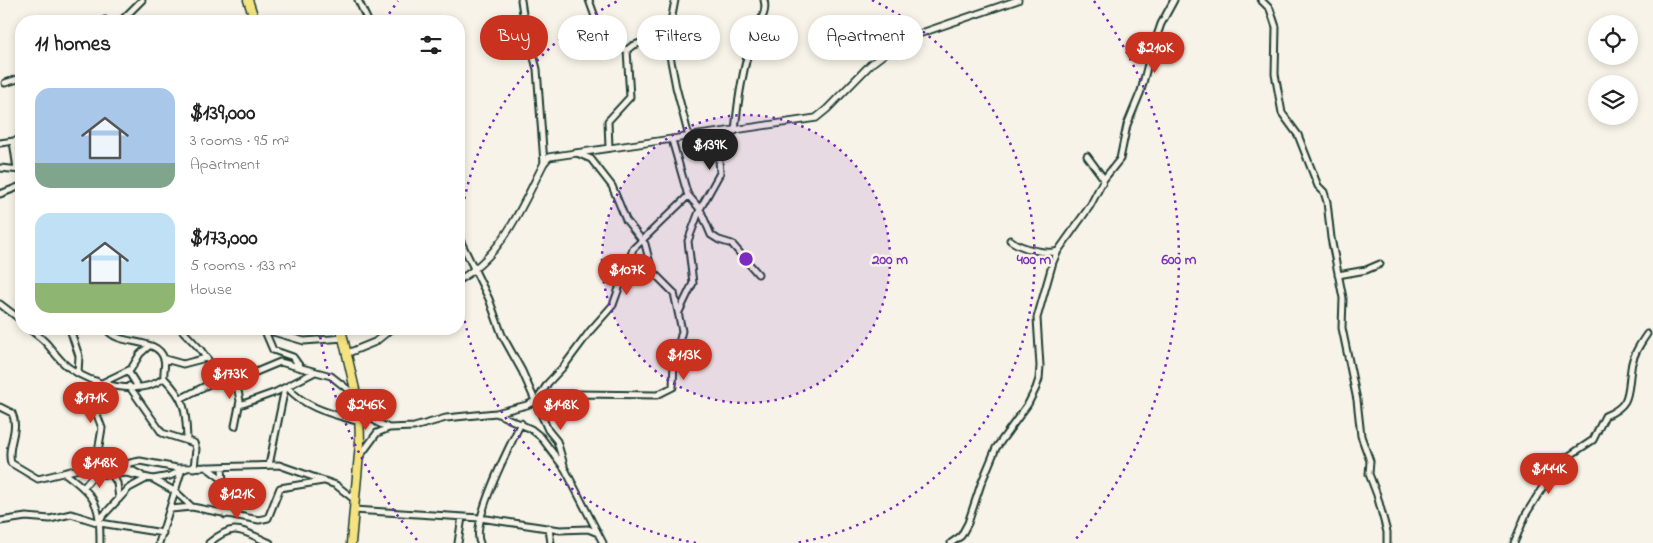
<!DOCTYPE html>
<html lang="en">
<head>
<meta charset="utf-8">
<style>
	body { margin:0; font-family:"Indie Flower",sans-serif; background:#f6f6f6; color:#222; height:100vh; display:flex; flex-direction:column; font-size:19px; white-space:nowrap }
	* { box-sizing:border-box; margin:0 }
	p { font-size:16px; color:#767676 }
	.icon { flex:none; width:28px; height:28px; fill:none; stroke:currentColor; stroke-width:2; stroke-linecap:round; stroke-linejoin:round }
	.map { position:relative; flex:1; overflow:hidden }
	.details { position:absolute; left:15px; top:15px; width:450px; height:320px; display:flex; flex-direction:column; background:#fff; border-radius:20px; box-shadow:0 2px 8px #0003 }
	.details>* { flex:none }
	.banner { position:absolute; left:480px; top:15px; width:475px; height:45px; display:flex; gap:10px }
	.buttons { position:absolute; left:1588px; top:15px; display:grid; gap:10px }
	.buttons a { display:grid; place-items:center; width:50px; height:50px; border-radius:50%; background:#fff; box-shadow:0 2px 8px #0003; font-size:25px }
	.price { position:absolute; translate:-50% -42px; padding:0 11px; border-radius:18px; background:#c8321e; color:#fff; font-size:16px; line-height:32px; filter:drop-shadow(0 1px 2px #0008) }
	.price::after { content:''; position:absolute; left:50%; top:30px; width:15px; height:11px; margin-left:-8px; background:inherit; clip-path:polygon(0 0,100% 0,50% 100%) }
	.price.on { background:#222; color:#fff }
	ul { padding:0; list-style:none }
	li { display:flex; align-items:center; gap:15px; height:125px; padding:0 20px }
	li span { display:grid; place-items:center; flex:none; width:140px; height:100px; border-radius:15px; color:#555 }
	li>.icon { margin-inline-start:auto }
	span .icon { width:60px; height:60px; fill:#fffc; stroke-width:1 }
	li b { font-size:21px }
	h2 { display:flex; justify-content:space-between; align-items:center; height:60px; padding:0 20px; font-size:21px }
	.chip { padding:0 18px; border-radius:22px; background:#fff; box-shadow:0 2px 8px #0003; font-size:18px; line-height:45px }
	.chip.on { background:#c8321e; color:#fff }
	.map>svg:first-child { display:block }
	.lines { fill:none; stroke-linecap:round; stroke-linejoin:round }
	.minor-casing { stroke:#1f3d34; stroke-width:9 }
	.tertiary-casing { stroke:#1f3d34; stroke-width:9 }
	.trunk-casing { stroke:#1f3d34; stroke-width:11 }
	.minor { stroke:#f7f3e8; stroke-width:5 }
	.tertiary { stroke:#f7f3e8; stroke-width:5.5 }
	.trunk { stroke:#f5e382; stroke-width:8 }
	.ring { fill:none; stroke:#7b2cbf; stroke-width:2.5; stroke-dasharray:2.5 5 }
	.centre { fill:#7b2cbf; stroke:#f7f3e8; stroke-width:2.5 }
	.ring-label { font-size:15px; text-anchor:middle; font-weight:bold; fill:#7b2cbf; stroke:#f7f3e8; stroke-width:5; stroke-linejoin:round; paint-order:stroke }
</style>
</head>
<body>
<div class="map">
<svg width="1653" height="543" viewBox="0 0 1653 543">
	<rect width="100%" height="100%" fill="#f7f3e8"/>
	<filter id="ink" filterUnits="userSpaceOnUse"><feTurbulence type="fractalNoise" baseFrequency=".02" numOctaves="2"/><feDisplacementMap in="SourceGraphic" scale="10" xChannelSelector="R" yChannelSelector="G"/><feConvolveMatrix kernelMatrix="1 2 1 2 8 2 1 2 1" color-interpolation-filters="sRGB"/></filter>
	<g filter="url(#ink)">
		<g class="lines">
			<defs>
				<path id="minor" d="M358,0l10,21
					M521,0l3,21 13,48 7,94
					M589,0l10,28 20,20 8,2
					M1261,0l9,9 6,18 -1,47 7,39 16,22 20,51 6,6 3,10 4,36 12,60 -1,30 15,72 4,36 9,25 -1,13 8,21 10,37v11
					M105,20v1
					M121,21l21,-21
					M666,35l10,52 13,50
					M5,83l16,-5
					M735,131c3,-32 8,-64 18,-95 4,-13 15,-21 11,-36
					M13,141l4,28
					M0,143l21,-3
					M609,148l-1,-27 22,-24 -3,-47 5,-4 37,-14 6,-32
					M1087,156l17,23
					M0,168l21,2
					M0,194l21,-8
					M688,195l12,14 11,26 8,5 13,4 26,30
					M459,238l30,61 13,36 20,36 26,59 9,11 7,24
					M1010,240c10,8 36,15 48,11
					M1338,275l28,-5 14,-6
					M0,304l21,16
					M679,312l14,-29 -5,-42 12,-32 20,-36 -3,-40
					M30,329c5,5 12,9 17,15 7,8 13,17 21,23 24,18 72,30 96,11
					M70,329l9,27 -1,17
					M107,329c10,18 51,7 57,30 2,6 -1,12 0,19 22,22 22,33 23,62
					M181,329l19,20 21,29
					M263,329l41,12 40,-3
					M264,329l9,21 20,7 8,11
					M165,359l18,5 23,-6
					M128,371l10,16
					M235,375l5,26 -5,25
					M96,381l-3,23 9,24 -4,24 19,31 2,16
					M104,382l27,-13 9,-15 9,-8
					M129,386l33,47 32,10 2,6 -2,19
					M287,387c19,22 46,27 73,35
					M182,398l39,-20 35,-6 24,-10 51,14 24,19
					M537,400l43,-6 77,1 16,-8 1,-25 8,-31 -8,-38 -22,-22 -7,-27 -19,-24 -14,-34 -21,-27 -14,-6
					M240,405l36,-13 39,-20
					M0,407l12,6c8,17 -6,33 -1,50l27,16 45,-11 23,7 20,-2 27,6 17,-3 17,-8
					M359,407l19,16 11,5 25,-1 32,-9 50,-5 35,16 10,8 24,32 38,74
					M496,413l31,-8 10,-5 11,-17 16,-17 26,-35 23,-26 20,-56 55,-53 -16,-56
					M100,454l41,21
					M360,456l17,-23 12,-5
					M269,465l16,-77
					M206,467l16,12
					M222,467l3,48
					M119,473l11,-10 10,-2 37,7 102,-3 57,20 19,15
					M66,474c31,23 34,31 34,69
					M153,479l23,13 16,15 67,13 9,-2 12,-30 43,-7
					M84,487l12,-15 6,-13
					M171,509l21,-2
					M354,510l126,8 80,12 28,-1 10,4
					M100,519l29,-31 17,-9
					M0,521l26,-4 24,2 21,-5 29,9 63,10
					M549,529l2,14
					M159,543l22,-71
					M209,543c27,-22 32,-12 61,0
					M458,543l4,-26
					M480,543c-10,-20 30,-98 41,-120
					M951,543l10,-7 7,-13 13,-39 15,-36 32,-44 8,-16 3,-9 1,-13 -3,-48 16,-56 5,-11 32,-45 14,-27 16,-20 7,-34 14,-34 9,-35 11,-32 13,-24
					M1514,543l12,-29 18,-29 22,-27 27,-18 12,-24c27,-11 22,-23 26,-47 1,-13 9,-25 16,-35"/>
				<path id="tertiary" d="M459,280c45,-27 62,-72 85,-117l5,-6 267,-39 11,-9 44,-45 33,-25 114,-39
					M348,353l27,-11 16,-13"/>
				<path id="trunk" d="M248,0l7,21
					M341,329l18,78 1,36 -9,100"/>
			</defs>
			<!-- minor casing -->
			<use href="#minor" class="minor-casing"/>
			<!-- tertiary casing -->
			<use href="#tertiary" class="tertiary-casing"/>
			<!-- trunk casing -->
			<use href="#trunk" class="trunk-casing"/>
			<!-- minor -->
			<use href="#minor" class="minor"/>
			<!-- tertiary -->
			<use href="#tertiary" class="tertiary"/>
			<!-- trunk -->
			<use href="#trunk" class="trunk"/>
		</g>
	</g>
	<!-- distance rings -->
	<circle cx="746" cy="259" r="144" fill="#7b2cbf" fill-opacity=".12"/>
	<g class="ring">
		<circle cx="746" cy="259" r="144"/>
		<path d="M696 543A288 288 0 0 1 459 282M459 236A288 288 0 0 1 620 0M872 0A288 288 0 0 1 796 543"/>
		<path d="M417 540A433 433 0 0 1 319 330M385 20A433 433 0 0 1 398 1M1094 1A433 433 0 0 1 1075 540"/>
	</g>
	<circle cx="746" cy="259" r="8" class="centre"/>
	<g class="ring-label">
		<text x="890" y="264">200 m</text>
		<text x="1034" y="264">400 m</text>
		<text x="1179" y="264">600 m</text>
	</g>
</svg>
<div class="buttons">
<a><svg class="icon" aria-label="locate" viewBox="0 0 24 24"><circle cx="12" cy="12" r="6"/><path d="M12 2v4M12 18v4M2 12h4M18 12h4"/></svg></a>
<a><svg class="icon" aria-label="layers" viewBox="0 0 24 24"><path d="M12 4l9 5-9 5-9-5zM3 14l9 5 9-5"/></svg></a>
</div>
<b class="price" style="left:1155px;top:74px">$210K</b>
<b class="price on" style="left:710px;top:171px">$139K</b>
<b class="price" style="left:627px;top:296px">$107K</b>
<b class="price" style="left:684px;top:381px">$113K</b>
<b class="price" style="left:230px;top:400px">$173K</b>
<b class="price" style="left:91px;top:424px">$171K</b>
<b class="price" style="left:366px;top:431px">$246K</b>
<b class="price" style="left:561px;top:431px">$148K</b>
<b class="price" style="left:100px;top:489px">$148K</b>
<b class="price" style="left:1549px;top:495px">$144K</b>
<b class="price" style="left:237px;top:520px">$121K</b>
<div class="banner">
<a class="chip on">Buy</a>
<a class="chip">Rent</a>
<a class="chip">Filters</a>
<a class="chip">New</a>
<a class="chip">Apartment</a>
</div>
<section class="details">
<h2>11 homes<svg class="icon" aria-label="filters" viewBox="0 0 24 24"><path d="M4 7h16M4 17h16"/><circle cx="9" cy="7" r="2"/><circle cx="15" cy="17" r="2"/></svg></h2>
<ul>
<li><span style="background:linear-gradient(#a9c7e8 75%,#7fa58c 0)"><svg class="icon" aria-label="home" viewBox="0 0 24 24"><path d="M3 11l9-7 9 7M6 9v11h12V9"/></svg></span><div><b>$139,000</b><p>3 rooms · 95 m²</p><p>Apartment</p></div></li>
<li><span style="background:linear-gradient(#bfe0f5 70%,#8fb573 0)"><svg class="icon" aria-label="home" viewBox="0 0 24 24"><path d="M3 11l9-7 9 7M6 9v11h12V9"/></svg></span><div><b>$173,000</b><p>5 rooms · 133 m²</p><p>House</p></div></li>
</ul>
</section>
</div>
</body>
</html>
